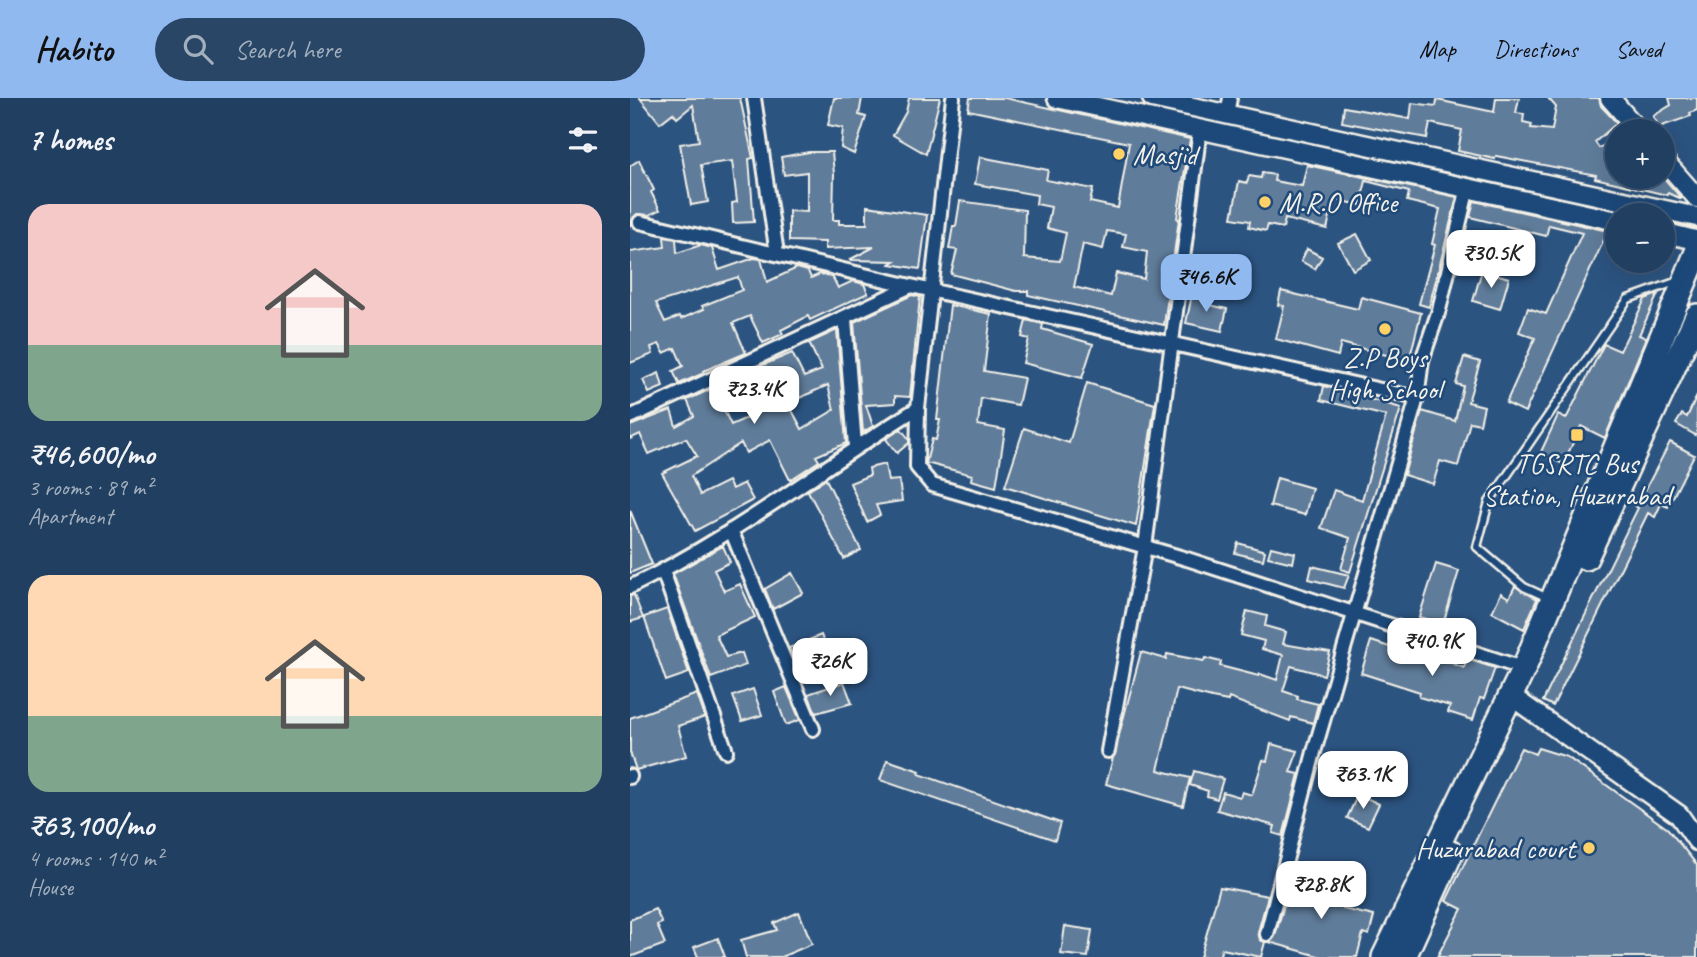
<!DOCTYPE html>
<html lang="en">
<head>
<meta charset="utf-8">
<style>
	body { margin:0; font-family:Caveat,sans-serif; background:#294667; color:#f1f3f6; height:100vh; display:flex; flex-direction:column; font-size:26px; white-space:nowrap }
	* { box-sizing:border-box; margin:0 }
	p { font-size:23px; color:#a2afbd }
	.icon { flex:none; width:38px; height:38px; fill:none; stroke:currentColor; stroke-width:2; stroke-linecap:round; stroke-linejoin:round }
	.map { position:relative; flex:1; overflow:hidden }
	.drawer { display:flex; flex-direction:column; background:#213f61; width:630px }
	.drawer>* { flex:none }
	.tools { position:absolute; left:975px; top:21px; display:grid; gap:14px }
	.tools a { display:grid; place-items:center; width:70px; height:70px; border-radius:50%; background:#213f61; box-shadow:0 7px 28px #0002,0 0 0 2px #3e5876; font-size:35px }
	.price { position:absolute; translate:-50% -60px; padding:0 16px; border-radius:14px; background:#fff; color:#222; font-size:23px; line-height:46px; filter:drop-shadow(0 2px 4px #0008) }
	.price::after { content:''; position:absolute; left:50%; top:42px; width:21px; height:16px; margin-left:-10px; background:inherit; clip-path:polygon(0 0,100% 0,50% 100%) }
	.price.selected { background:#90b9f0; color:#111 }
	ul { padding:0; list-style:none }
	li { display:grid; align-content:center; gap:14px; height:371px; padding:0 28px }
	li span { display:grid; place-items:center; height:217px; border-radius:21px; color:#555 }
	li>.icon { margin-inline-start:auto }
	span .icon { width:126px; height:126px; fill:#fffc; stroke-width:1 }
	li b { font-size:30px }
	h2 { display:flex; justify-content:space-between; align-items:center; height:84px; padding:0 28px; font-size:30px }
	header { display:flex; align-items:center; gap:42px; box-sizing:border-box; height:98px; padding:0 35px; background:#90b9f0; color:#111 }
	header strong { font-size:33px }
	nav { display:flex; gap:38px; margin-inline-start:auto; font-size:24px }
	.search { width:490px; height:63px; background:#294667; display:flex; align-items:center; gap:18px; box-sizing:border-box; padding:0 24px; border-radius:38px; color:#a2afbd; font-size:26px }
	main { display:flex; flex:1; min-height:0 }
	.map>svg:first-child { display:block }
	.building { fill:#5e7b9a; stroke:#f4f1e8; stroke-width:2; fill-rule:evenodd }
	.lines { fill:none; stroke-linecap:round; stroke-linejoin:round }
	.lane-casing { stroke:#f4f1e8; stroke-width:11 }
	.street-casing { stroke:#f4f1e8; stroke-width:18 }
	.secondary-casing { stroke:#f4f1e8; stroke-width:23 }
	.highway-casing { stroke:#f4f1e8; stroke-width:28 }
	.lane { stroke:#1f4a7a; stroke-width:6 }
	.street { stroke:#1f4a7a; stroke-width:12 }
	.secondary { stroke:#1f4a7a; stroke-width:18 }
	.highway { stroke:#1f4a7a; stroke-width:23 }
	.poi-dot { fill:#ffd166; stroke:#1f4a7a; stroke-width:2.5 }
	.labels { text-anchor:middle; stroke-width:5; stroke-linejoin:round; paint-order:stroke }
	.poi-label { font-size:28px; fill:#f4f1e8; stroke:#1f4a7a; text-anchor:start }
</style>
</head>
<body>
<header>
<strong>Habito</strong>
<div class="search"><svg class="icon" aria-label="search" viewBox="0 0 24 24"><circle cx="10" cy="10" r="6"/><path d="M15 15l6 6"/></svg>Search here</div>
<nav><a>Map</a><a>Directions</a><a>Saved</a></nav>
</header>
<main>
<section class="drawer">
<h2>7 homes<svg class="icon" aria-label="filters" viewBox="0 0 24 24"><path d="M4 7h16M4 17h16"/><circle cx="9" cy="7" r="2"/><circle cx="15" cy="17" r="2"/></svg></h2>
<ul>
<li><span style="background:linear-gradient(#f6c9c9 65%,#7fa58c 0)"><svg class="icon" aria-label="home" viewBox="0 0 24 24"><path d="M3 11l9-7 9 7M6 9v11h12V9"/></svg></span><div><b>₹46,600/mo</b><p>3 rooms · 89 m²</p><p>Apartment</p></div></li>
<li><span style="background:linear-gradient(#ffd9b3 65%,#7fa58c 0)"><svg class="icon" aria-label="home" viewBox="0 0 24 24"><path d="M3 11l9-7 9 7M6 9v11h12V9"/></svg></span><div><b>₹63,100/mo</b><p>4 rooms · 140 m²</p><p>House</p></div></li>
</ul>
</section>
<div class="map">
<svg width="1067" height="859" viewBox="0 0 1067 859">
	<rect width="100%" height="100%" fill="#2c5481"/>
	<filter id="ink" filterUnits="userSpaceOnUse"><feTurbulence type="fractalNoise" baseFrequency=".0143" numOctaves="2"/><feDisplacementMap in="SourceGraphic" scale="14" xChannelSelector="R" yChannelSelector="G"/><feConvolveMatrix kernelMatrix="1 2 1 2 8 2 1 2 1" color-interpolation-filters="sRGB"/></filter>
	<g filter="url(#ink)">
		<!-- building -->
		<path class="building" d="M10,0h100l13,60 -4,1 5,63 -21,1 -1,-20 5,-1 -5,-41 -31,4 7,37 -17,3 -11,-61 19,-3 -6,-36 -16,13 -4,-5 -13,10z
			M204,0h28l-3,17 7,2 -12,37 -13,-6 2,-20 -15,-3z
			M279,0h31l-14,56 -33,-19 13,-23z
			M340,0h35l185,41 -13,79 2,1 -15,106 -136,-30v-4h-12l-65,-17 6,-24 -8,-1 4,-23h3l4,-25 65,9 -1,48 36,3 6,-28 -19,-5 4,-21 -15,-3 1,-9 -62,-11 5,-27 68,13 -2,10 47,9 -3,13 28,6 11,-65 -161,-33zM477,133l19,3 -3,13 24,5 -3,27 -28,-6 -5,23 -37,-9 9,-43 20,5z
			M866,0h23l-3,15 8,1 -1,8 9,2 -1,4 21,2 4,-23 -8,-9h51l2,8 16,17 -22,19 4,6 18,-10v39h46l19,22 -14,-6 -1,2 -72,-17 1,-3 -100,-19 -1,3 -37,-8 4,-21 -32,-7 -3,15 -85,-16 2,-15 66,12 2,-16 24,3 1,-6 57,12z
			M1039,0h28v12l-7,3 1,3 -32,11 -6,-11 18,-11z
			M179,54h23l2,22 -1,46h6v4h28v-18l60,9 -7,54 -30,-5 5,-3 -46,-1 25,-13 -49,2v-7l-36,-1v-30l18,1v-40l-23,3 -3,-18z
			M9,62l15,30 -3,2 9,18 -11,5 -12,-1 -7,11v-59z
			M677,67l150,32 -28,110 -10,-3 16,-59 -3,-1 8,-35 -33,-8 2,-9 -43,-11 -6,24 -26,-6 -7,30 -42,-10 -2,9 -15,-3 -2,6 -17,-4 1,-6 -18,-3 7,-37 8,2 2,-7 12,2 1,-5 13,2 -1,6 28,5z
			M844,103l134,30 -83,181 -19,-9 29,-65 -16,-6 9,-24 18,6 36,-81 -33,-8 -3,11 -76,-19z
			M727,136l14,26 -18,10 -15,-27z
			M34,139l12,2 1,14 24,-8 11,3 7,22 35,-12 7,1 6,23 30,-14 11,3 3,7 9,-4 12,2 6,12 15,-7 11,3 4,9 -58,27 -2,-4 -27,14 2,4 -20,9 -13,-27 -17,7 13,30 -43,18 1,2 -25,11 -6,-13 10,-5 -8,-18 -11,5 -5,-9 -8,3 2,7 -23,9v-111l35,-5zM108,179l4,13 -40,16 2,3 -23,10 -1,-3 -15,6 -9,-19z
			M677,151l15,8 -7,12 -14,-8z
			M852,172l27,8 -9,31 -27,-8z
			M651,193l77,18 3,-12 60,16 -12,48 -68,-18 -3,13 -62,-17 8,-33 -6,-1z
			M1028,196l-19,41 7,3 -41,100 -24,-12 -18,38 -23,-10 18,-39 8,4 38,-75 16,7 25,-52z
			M282,197l8,2 -10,100 -15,-1v7l-29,2 7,21 -10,6 -9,-110z
			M562,197l19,5 -1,5 17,4 -5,22 -36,-8z
			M320,207l41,9 -7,57 40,7 -6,27 -37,-7 -3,27 27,5 -9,57 -25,-7 1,-5 -46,-12 6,-24 4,1 4,-20h-3z
			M396,222l17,4 -1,5 51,15 -11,34 -59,-15 6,-24 -7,-2z
			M207,232l9,113 -30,13 3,5 -29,19 -20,-40 -24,13 -5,-10 -50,33 9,19 28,-14 4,8 12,-6 9,17 -58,31 -33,-58 35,-17 -11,-18 -37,16 -9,-20 -10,5v-13l41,-16 5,16 18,-10 -7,-16 24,-11 2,3 31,-19 48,-20 12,24 18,-7 -13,-27zM198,287l6,25 -32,19 -14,-26zM115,290l13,25 -27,12 -11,-23z
			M834,259l16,5 -12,40 16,4 -4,18 -10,-2 -12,44 -18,-5 -7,23 -29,-9 18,-64 33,10 8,-35 -7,-2z
			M29,275l4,14 -14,6 -6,-13z
			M457,285l68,21 -19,122 -131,-40 19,-58 45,15z
			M694,288l77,22 -51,164 -9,-3 9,-31 -29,-10 13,-38 28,10 24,-84 -65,-16z
			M1067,298v40l-21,-12 6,-10 5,3z
			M271,331l8,10v4l-12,10 -11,-14z
			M1040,344l24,13 -26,52 -7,-3 -6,13 -7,-4 -95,193 -10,-5 95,-193 -5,-3 6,-11 3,2z
			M255,366l3,17 11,-1 3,21 -26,4 4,10 -13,7 -17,-39 20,-8 -1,-7z
			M647,380l35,10 -7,27 -35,-9z
			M196,381l35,71 -17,9 -36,-68z
			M0,412l22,54 -22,9z
			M608,445l27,8 -2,9 -28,-7z
			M93,448l7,16 -16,8 10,21 16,-7 15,33 -39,18 10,22 16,-4 4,12 -35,13 -38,-104z
			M641,449l24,6 -2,10 -25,-6z
			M806,466l23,7 -16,53 -24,-7z
			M682,468l37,9 -5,13 -35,-9z
			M162,475l11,20 -30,16 -8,-20z
			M885,488l22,13 -13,30 -32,-17 9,-19 8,5z
			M4,497l9,23 -13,4v-26z
			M37,511l22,64 -23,8 -22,-64z
			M617,513l20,5 -2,10 21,6 -3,12 47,8 -6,23 -33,-9 -8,25 15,5 -1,3 21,5 -5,19 -22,-6 -1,4 -61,-23 -1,3 -16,-3 -35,-9 -19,81 32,8 -7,28 -77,-22 35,-132 25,7 1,-5 37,7 1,-3 16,4 -1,4 39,10 1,-2 17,6 6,-25 -21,-6 2,-8 -23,-6z
			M191,537l9,22 -32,13 -9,-22z
			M741,543l59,19 1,-5 33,13 3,-9 28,9 -11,31 -4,-1 -7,22 -25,-8 2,-6 -31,-9 1,-5 -59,-19z
			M214,584l8,21 -36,10 -8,-19z
			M156,589l14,33 -14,5 -12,-33z
			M123,591l9,26 -20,6 -9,-25z
			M67,596l8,23 -27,9 8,30 -50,14 -6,-18v-34z
			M641,646l27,7 -8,21 9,2 -16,62 -10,-3 2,-7 -58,-16 6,-18 17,5 2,-5 10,3 11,-35 4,1z
			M891,650l14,6 3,-6 29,9 101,72 29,36v92h-260l25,-48 -16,-8z
			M257,662l33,11 -1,3 141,49 -5,17 -175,-60z
			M564,673l29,8 -6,20 -10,-3 1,-5 -18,-6z
			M728,696l21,10 -11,23 -21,-9z
			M663,777l55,13 -5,21 31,7 -5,19 -6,-2 -6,24h-35l-53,-15 6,-6z
			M590,789l48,9 -10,36 2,8 5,2 -4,15 -39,-8 -3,8h-19z
			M25,811l7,14 -5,2 8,19 -35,13v-37z
			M169,814l13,32 -31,13h-35l-5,-17 36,-10 -3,-7z
			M435,828l27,4 -4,27 -27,-3z
			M88,840l7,19h-27l-4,-10z"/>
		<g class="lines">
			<defs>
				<path id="lane" d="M918,500l-24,-11 -47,-40 12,-45 139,-203 50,-18"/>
				<path id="street" d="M124,0l23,156
					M323,0l-35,310 -1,59 15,18 255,74 341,111
					M597,16l3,-16
					M10,124l271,64 506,112
					M215,221l10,127
					M0,319l281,-131
					M101,432l82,199
					M33,473l63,180
					M0,489c102,-49 192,-120 288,-179
					M478,653l37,-204 55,-418
					M0,678v1
					M637,836l47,-182 103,-354 5,-38 17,-50 29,-123"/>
				<path id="secondary" d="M427,0l560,123
					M522,0l545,119
					M980,0l29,33
					M1032,60l35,40
					M1032,134l33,8
					M881,598l168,119 18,26"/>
				<path id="highway" d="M956,460l111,-242
					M754,859l140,-289 173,-416
					M774,859l47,-104"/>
			</defs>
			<!-- lane casing -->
			<use href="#lane" class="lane-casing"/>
			<!-- street casing -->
			<use href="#street" class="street-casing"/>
			<!-- secondary casing -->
			<use href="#secondary" class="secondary-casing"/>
			<!-- highway casing -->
			<use href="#highway" class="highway-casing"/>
			<!-- lane -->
			<use href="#lane" class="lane"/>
			<!-- street -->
			<use href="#street" class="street"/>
			<!-- secondary -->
			<use href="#secondary" class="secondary"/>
			<!-- highway -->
			<use href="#highway" class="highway"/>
		</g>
	</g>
	<!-- markers -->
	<g class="poi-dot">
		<circle cx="489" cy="56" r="7"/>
		<circle cx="635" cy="104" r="7"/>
		<circle cx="755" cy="231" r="7"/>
		<rect x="940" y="330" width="14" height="14" rx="3.5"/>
		<circle cx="959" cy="750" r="7"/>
	</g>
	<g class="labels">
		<!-- poi labels -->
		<g class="poi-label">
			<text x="503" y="66">Masjid</text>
			<text x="649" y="114">M.R.O Office</text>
			<text x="755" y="269" text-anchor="middle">Z.P Boys<tspan x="755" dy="32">High School</tspan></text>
			<text x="947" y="375" text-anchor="middle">TGSRTC Bus<tspan x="947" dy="32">Station, Huzurabad</tspan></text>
			<text x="945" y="760" text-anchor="end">Huzurabad court</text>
		</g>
	</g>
</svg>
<div class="tools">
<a>+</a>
<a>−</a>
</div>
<b class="price" style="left:861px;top:192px">₹30.5K</b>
<b class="price selected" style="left:576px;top:216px">₹46.6K</b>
<b class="price" style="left:124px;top:328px">₹23.4K</b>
<b class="price" style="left:802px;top:580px">₹40.9K</b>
<b class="price" style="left:200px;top:600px">₹26K</b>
<b class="price" style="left:733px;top:713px">₹63.1K</b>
<b class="price" style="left:691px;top:823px">₹28.8K</b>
</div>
</main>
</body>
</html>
